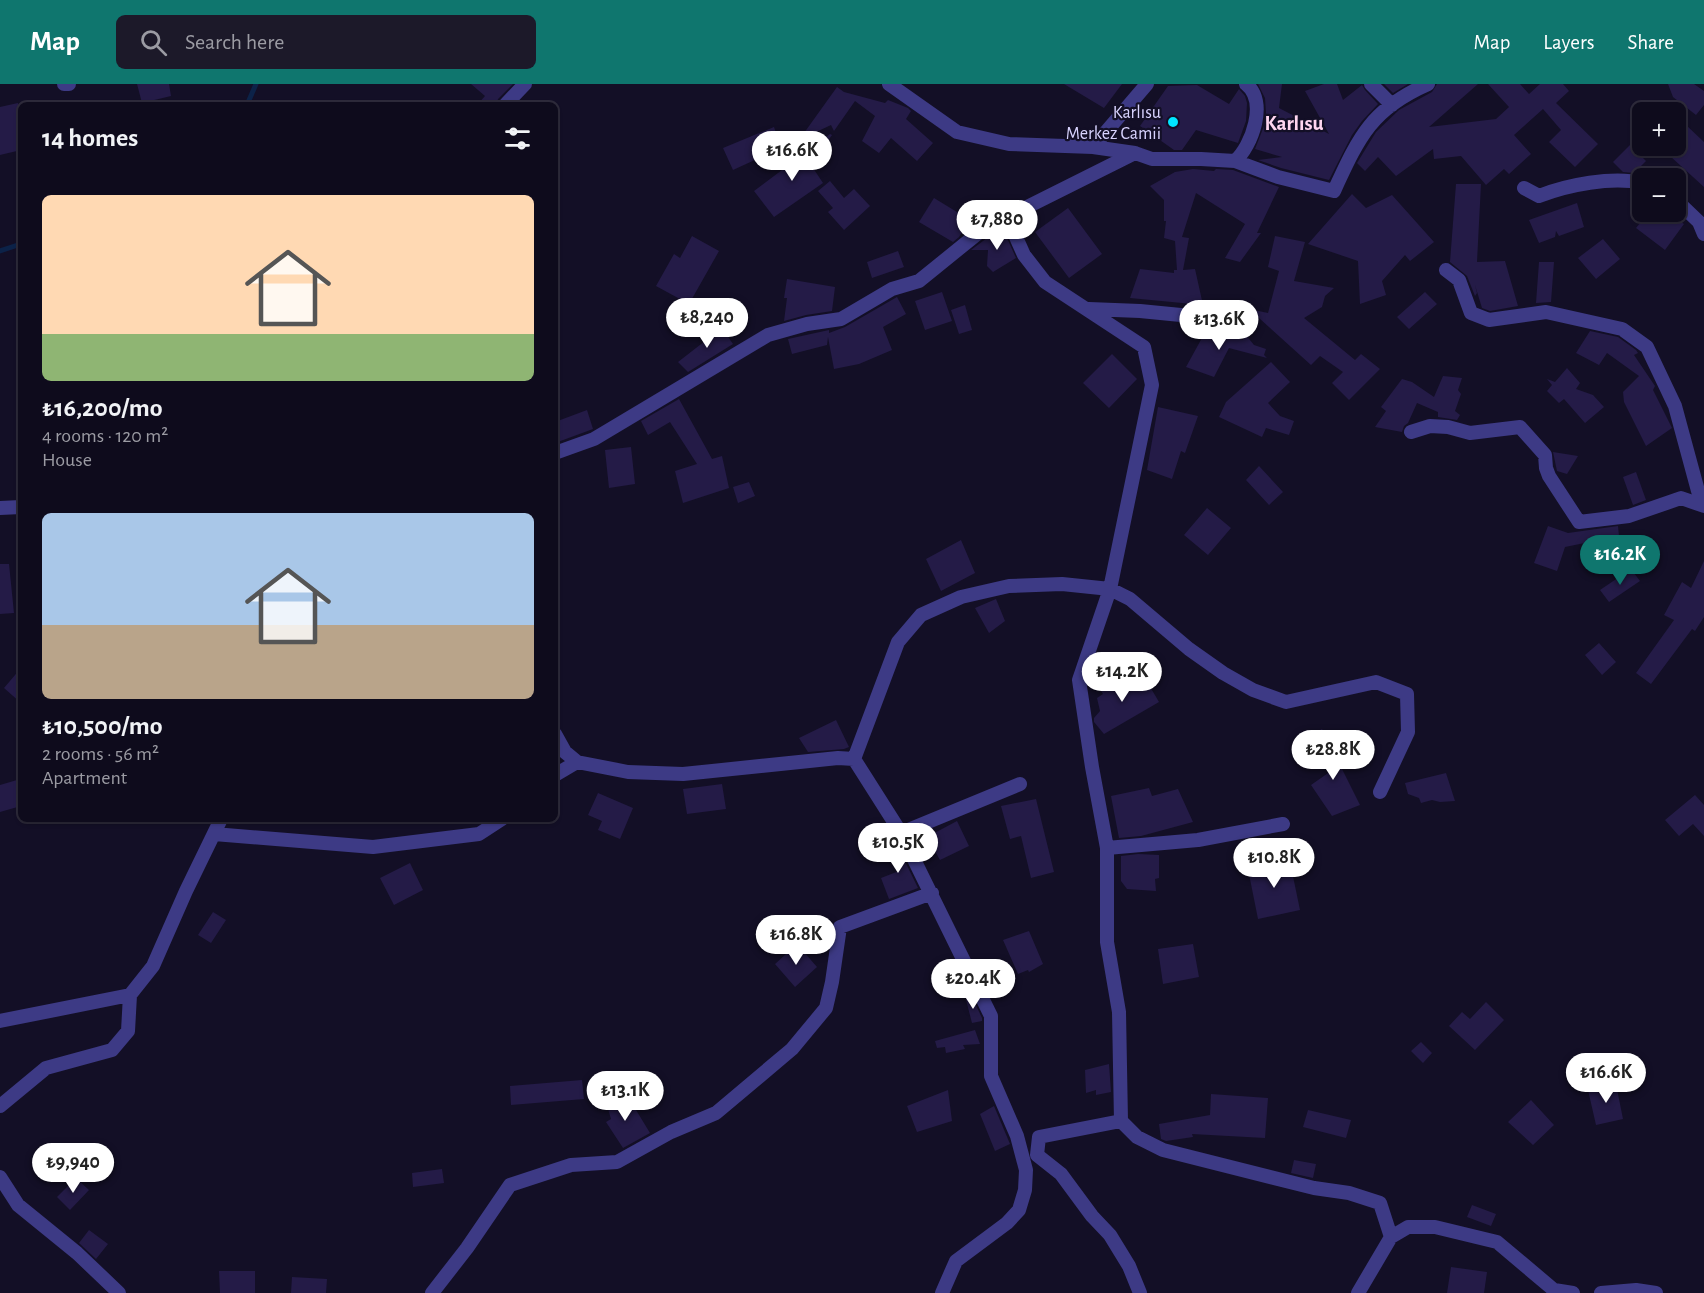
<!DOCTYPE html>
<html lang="en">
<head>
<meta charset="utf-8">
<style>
	body { margin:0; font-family:"Alegreya Sans",sans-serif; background:#1c1929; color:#f1f3f6; height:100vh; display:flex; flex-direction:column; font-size:22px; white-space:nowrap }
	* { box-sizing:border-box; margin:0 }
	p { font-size:20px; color:#9b9ba3 }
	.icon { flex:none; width:33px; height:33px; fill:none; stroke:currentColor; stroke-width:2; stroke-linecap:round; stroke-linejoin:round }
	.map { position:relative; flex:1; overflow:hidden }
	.details { position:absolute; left:18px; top:18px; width:540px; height:720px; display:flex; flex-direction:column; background:#0e0b1c; border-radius:9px; box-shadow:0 2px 4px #0004,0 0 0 2px #2e2b3b }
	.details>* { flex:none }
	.fabs { position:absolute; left:1632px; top:18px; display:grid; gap:12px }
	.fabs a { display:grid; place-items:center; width:54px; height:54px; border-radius:9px; background:#0e0b1c; box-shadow:0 2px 4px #0004,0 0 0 2px #2e2b3b; font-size:30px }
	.price { position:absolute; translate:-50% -51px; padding:0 14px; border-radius:21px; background:#fff; color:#222; font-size:20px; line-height:39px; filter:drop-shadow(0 2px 3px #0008) }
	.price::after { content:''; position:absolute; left:50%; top:36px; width:18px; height:14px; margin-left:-9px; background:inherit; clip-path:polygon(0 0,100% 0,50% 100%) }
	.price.active { background:#0f766e; color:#fff }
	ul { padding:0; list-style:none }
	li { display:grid; align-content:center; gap:12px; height:318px; padding:0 24px }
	li span { display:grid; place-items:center; height:186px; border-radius:9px; color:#555 }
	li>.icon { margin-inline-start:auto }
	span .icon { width:108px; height:108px; fill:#fffc; stroke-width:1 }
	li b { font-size:26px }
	h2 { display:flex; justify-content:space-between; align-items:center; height:72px; padding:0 24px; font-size:26px }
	header { display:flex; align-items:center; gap:36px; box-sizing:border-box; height:84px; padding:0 30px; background:#0f766e; color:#fff }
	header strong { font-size:28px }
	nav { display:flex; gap:33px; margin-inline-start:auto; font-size:21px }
	.search { width:420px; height:54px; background:#1c1929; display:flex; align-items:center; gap:15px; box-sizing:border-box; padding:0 21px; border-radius:9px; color:#9b9ba3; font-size:22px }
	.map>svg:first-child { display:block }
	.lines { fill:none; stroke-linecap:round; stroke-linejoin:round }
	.stream { stroke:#0c2248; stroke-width:5 }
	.building { fill:#241b47 }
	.street { stroke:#3d3a85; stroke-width:14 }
	.poi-dot { fill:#00e5ff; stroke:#130f26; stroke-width:2 }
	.labels { text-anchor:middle; stroke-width:4.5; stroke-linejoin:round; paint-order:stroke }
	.poi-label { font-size:18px; fill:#d9d4ff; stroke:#130f26; text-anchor:end }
	.quarter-label { font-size:21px; font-weight:bold; fill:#ffd6f0; stroke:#130f26 }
</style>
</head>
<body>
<header>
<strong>Map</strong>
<div class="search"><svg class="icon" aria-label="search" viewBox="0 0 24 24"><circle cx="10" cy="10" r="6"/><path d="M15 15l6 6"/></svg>Search here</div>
<nav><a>Map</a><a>Layers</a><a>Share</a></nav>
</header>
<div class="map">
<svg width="1704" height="1209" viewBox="0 0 1704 1209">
	<rect width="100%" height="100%" fill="#130f26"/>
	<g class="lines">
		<!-- stream -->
		<path class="stream" d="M247,21l9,-21
			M0,167l21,-7"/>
	</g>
	<!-- building -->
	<path class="building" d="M137,0h32l2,12 -29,7z
		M471,0h42l-15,15 -2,6h-19l8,-9z
		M1064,0h58l-18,24z
		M1258,0h24l-3,24 50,26 -24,-43 19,-7h13l6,16 19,-15 3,5 13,14 -16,17 -10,14 -23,45 -48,-12 -23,-8 24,-3 -27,-8 9,-23 2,-13 -1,-15z
		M1384,0h24l-15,9z
		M1437,0h41l-49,43 67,-8 13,-12 -21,-23h32l9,10 11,-10h23l6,7 -13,12 42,41 -23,23 -26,-25 12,-12 -18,-21 -29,26 17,19 -22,20 -5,-5 -18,16 -25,-29 -27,3 -1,-10 -37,27 -18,-19 -13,14 -8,-8 19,-31 23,-22 33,-18z
		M1668,0h26l10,7v14l-8,10 -23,-18z
		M1197,1l32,19 10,-15 6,7 2,7 -1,18 -8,22 -42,-13 -14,20h-8l-34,-24 28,-40z
		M837,3l7,5 41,11 3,-3 20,8 3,3 -5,8 27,24 -16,18 -26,-23 -12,15 -17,-12 13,-25 -20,-15 -21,30 -3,-6 -32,15z
		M18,19l3,14v33l-21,5v-48z
		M1686,41l18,17v45l-45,-41h17v-10z
		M774,43l7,21 -48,22 -10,-22z
		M830,50l2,1 -21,30 12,18 -49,34 -20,-26z
		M1630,61l16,16 -12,12 -11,-1 -10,-10z
		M1193,85l21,2 2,-2 17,1 46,17 -22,46h4l-21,29 -15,-4 20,-34 -49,-31 -14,44 7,1 -6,32 12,-1 8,36 -73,-7 10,-29 34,4v-3h3l-2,-29 -11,-3 2,-17h-2v-21l-14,-14 25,-14z
		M830,97l14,17 10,-9 16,17 -26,24 -16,-18 5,-4 -15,-17z
		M1456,100h25l-4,78 28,-1 13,45 -28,5 -8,-3 -7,-23 2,8 -2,3 -8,-20 -17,-14z
		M1352,110l14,14 26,-13 42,47 -24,19 -5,-6 -23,26 4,14 -26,9 -2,-43 -50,-17z
		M934,114l36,22 -11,17 -6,5 -34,-20z
		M1577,119l7,24 -25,9 -3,-5 -1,6 -16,6 -10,-23z
		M1068,124l34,46 -33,24 -34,-46z
		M1649,128h18l17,12 -19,26 -29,-22z
		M1003,145l13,29 -23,14 -6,-6 1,-16h-17l16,-12z
		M692,152l27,15 -30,53 -33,-18 18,-32 6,4z
		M1275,152l30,6 -11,39 40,7 -9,8 -3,11 -18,11 51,42 6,-6 19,15 -31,31 -17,-17 11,-11 -23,-16 -9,9 -62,-56 19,4 11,-42 -11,-4z
		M1603,155l17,20 -24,20 -18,-21z
		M898,167l6,16 -32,11 -5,-16z
		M1539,178h15l-3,40 -15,1z
		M787,195l48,8 -3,24 -26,4 -22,6 3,-23h-3z
		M942,208l10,29 -27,9 -10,-29z
		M1425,208l12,12 -28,25 -12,-12z
		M897,213l9,17 -23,13 9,23 -33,14 -25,5 -6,-32 -1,8 -35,9 -4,-15 41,-9v3l16,-6z
		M965,221l7,25 -13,4 -8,-24z
		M719,240l14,20 -45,28 -10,-10 27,-21 -4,-2z
		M1208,243l35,13 2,-6 9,11 12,4 -2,6 3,3 -38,-10 -15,29 -28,-10z
		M1590,247l28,6 18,13 2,3 -4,2 21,31 -2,4 19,38 -26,18 -22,-44 -1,-10 16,-16 -32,-23 -8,12 -23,-12z
		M1112,270l25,25 -28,29 -26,-25z
		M1271,278l19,20 -22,21 12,13 14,5 -5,14 -23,-7 -4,9 -43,-20 7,-15z
		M1567,284l13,15 -4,6 17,6 11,12 -19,16 -21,-24 -5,4 -12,-12 5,-6 -5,-6 8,3z
		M1443,292l19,2 -4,12 3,4 -6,17 5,4 -3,5 -19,-3v-5l-21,-9 -9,20 -4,3 -2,6 -27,-5 11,-16 -5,-4 21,-28 10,3 22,15z
		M679,315l33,60 10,-3 7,32 -46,15 -8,-32 22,-7 -27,-42 -22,13 -7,-14z
		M1158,323l40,9 -13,37 -4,-2 -9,28 -25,-9z
		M587,326l6,19 -38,14v-21z
		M631,363l4,37 -26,4 -4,-38z
		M1553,368l25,4 -11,18 -10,-3z
		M1259,382l24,26 -14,13 -23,-25z
		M1636,388l10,28 -13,5 -10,-28z
		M749,398l6,14 -17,7 -5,-16z
		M1207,424l24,20 -23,27 -24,-20z
		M1548,442l20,7 50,-7 1,10 -54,11 -8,24 -23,-8z
		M961,456l14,33 -34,18 -15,-32z
		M1704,477v56l-9,14 -3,-2 -41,55 -15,-11 38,-53 -10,-5 18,-33 9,6z
		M0,480h9l5,49 -14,1z
		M1631,485l9,12 -31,21 -9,-12z
		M996,515l9,22 -16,12 -14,-25z
		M1599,559l17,19 -14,13 -17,-20z
		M21,584v35l-17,-15z
		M1121,590l14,17 14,-6 10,17 -55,32 -10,-12v-4l6,-7 -3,-13 6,-4 -4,-7z
		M836,636l13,27 -5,2 -36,3 -9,-14z
		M1322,645l38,76 -28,11 -21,-31 20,-14 -20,-36z
		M1446,689l9,28 -15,1 -8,-2 -11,3 -2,-5 -11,-4 -3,-11z
		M17,696l4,14v12l-21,6v-27z
		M722,700l4,25 -39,5 -4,-25z
		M1149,704l3,8 26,-7 15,33 -52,14 -22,2 -8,-42z
		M598,709l35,15 -13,31 -22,-9 4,-9 -14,-6z
		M1695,711l9,10v31l-11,-12 -14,12 -14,-16z
		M1036,715l18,73 -23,6 -10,-42 -11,3 -9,-33z
		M957,737l12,25 -29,14 -13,-23z
		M894,755l24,49 -29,11 -8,-21 18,-7 -16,-25z
		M1138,770l21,1v23l-4,1 1,12 -29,-2 -6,-8v-25z
		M1289,773l11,53 -42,9 -10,-50z
		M410,779l13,27 -29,15 -14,-27z
		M213,828l13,8 -15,23 -13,-8z
		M1029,847l14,33 -14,8 -1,-2 -10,4 -15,-34z
		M797,860l20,23 -22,20 -20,-23z
		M1193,860l6,33 -36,7 -5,-35z
		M971,911l11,23v3l-10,2 -7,-27z
		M1486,918l18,18 -29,30 -26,-24 13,-14 8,7z
		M975,946l5,14 -17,1 2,4 -19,4 -1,-6 -8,1 -2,-7z
		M1421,958l11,11 -9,10 -12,-12z
		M1109,980l2,28 -15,3v-5l-10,3 -1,-23z
		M582,996l2,19 -73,6 -1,-19z
		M1616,1000l7,35 -27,6 -8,-35z
		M948,1006l4,31 -35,11 -10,-26z
		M616,1007l7,21 10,-7 17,28 -27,15 -17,-26 5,-3 -7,-24z
		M1211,1010l57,4 -3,40 -73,-4 1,3 -27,4 -5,-2 -2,-15 51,-9z
		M1531,1016l23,25 -21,20 -25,-23z
		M994,1022l16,38 -15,7 -15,-37z
		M1308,1026l43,10 -5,18 -43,-11z
		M1294,1076l22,4 -3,14 -22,-5z
		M442,1085l2,14 -31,4 -1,-14z
		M76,1094l13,12 -19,20 -13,-13z
		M1472,1121l24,9 -5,12 -24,-9z
		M89,1146l19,14 -12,15 -17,-16z
		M1451,1183l36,5 -3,21h-37z
		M219,1187h36v22h-35z
		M292,1193l35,2 -1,14h-35z"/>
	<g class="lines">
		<!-- street -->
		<path class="street" d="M64,0h5
			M889,0l68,48 52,12 84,3 42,6 17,6h49l34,2c17,-15 33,-60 11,-77
			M1371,0l21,21
			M505,21l20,-21
			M1093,63l54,-63
			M1135,69l-128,64 17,38 21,27 99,65 8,38 -42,204 -31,91 13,87 15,81 91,-8 85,-16
			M1235,77l43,16 56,14c25,-54 37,-82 94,-107
			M1524,104l15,8c28,-11 73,-20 103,-13
			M1676,116l23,22 5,12
			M1446,186l13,10 12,33 18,7 57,-8 76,17 25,18 28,59 23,85 6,10
			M1089,225l51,2 102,10
			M1411,348l19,-6 18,1 22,6 50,-6 25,28 1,13 3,8 30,46 50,-6 52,-18 23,8
			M555,369l39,-14 174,-104 39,-11 34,-5 51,-30 27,-8 63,-51 25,-13
			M0,424l21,-1
			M555,650l10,18 12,10
			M854,675l44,-117 23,-27 40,-18 48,-11 53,-2 48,5 20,10 59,50 34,24 30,17 33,12 90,-20 31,12 1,38 -28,60
			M854,675l47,74 90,183v60l26,60 9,34 -1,20 -6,20 -12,13 -51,38 -14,32
			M555,691l22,-13 51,10 55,2 155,-16 16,1
			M901,749l119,-49
			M214,750l159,13 106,-13 23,-15
			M1107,764v94l12,70 2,109 16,16 26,13 151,38 35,5 31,10 11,34
			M0,937l130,-26
			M0,1022l46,-38 66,-18 16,-19 2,-36 23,-29 33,-75 35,-72
			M1121,1037l-82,16 -2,18 24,19 31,42 18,19 19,31 11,27
			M0,1093l18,28 59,48 42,40
			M432,1209l35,-45 43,-63 61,-20 46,-3 54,-30 45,-19 76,-64 34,-41 6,-26 8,-55 92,-34
			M1358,1209l33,-56 17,-10h27l62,15 57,48 19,3
			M1601,1209l35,-3 20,3"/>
	</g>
	<!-- markers -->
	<circle class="poi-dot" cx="1173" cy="38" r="6"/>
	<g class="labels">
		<!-- poi labels -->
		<g class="poi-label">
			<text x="1161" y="34">Karlısu<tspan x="1161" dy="21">Merkez Camii</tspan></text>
		</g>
		<!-- quarter labels -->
		<g class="quarter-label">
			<text x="1294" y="46">Karlısu</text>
		</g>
	</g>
</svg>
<div class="fabs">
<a>+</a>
<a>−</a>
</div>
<b class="price" style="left:792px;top:98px">₺16.6K</b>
<b class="price" style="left:997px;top:167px">₺7,880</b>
<b class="price" style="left:707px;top:265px">₺8,240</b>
<b class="price" style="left:1219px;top:267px">₺13.6K</b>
<b class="price active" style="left:1620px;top:502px">₺16.2K</b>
<b class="price" style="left:1122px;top:619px">₺14.2K</b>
<b class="price" style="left:1333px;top:697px">₺28.8K</b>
<b class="price" style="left:898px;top:790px">₺10.5K</b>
<b class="price" style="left:1274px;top:805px">₺10.8K</b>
<b class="price" style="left:796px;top:882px">₺16.8K</b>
<b class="price" style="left:973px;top:926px">₺20.4K</b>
<b class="price" style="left:1606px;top:1020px">₺16.6K</b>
<b class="price" style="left:625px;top:1038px">₺13.1K</b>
<b class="price" style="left:73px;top:1110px">₺9,940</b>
<section class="details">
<h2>14 homes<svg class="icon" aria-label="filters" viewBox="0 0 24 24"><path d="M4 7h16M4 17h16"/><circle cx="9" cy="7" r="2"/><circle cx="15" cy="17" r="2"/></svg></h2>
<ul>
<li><span style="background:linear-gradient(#ffd9b3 75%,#8fb573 0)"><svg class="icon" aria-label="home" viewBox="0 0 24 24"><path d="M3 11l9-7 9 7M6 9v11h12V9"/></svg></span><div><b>₺16,200/mo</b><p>4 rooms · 120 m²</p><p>House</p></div></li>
<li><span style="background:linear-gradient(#a9c7e8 60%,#b9a48a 0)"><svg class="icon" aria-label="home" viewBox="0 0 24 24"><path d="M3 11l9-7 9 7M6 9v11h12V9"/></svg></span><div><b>₺10,500/mo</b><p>2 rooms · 56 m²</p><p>Apartment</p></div></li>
</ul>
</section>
</div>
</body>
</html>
